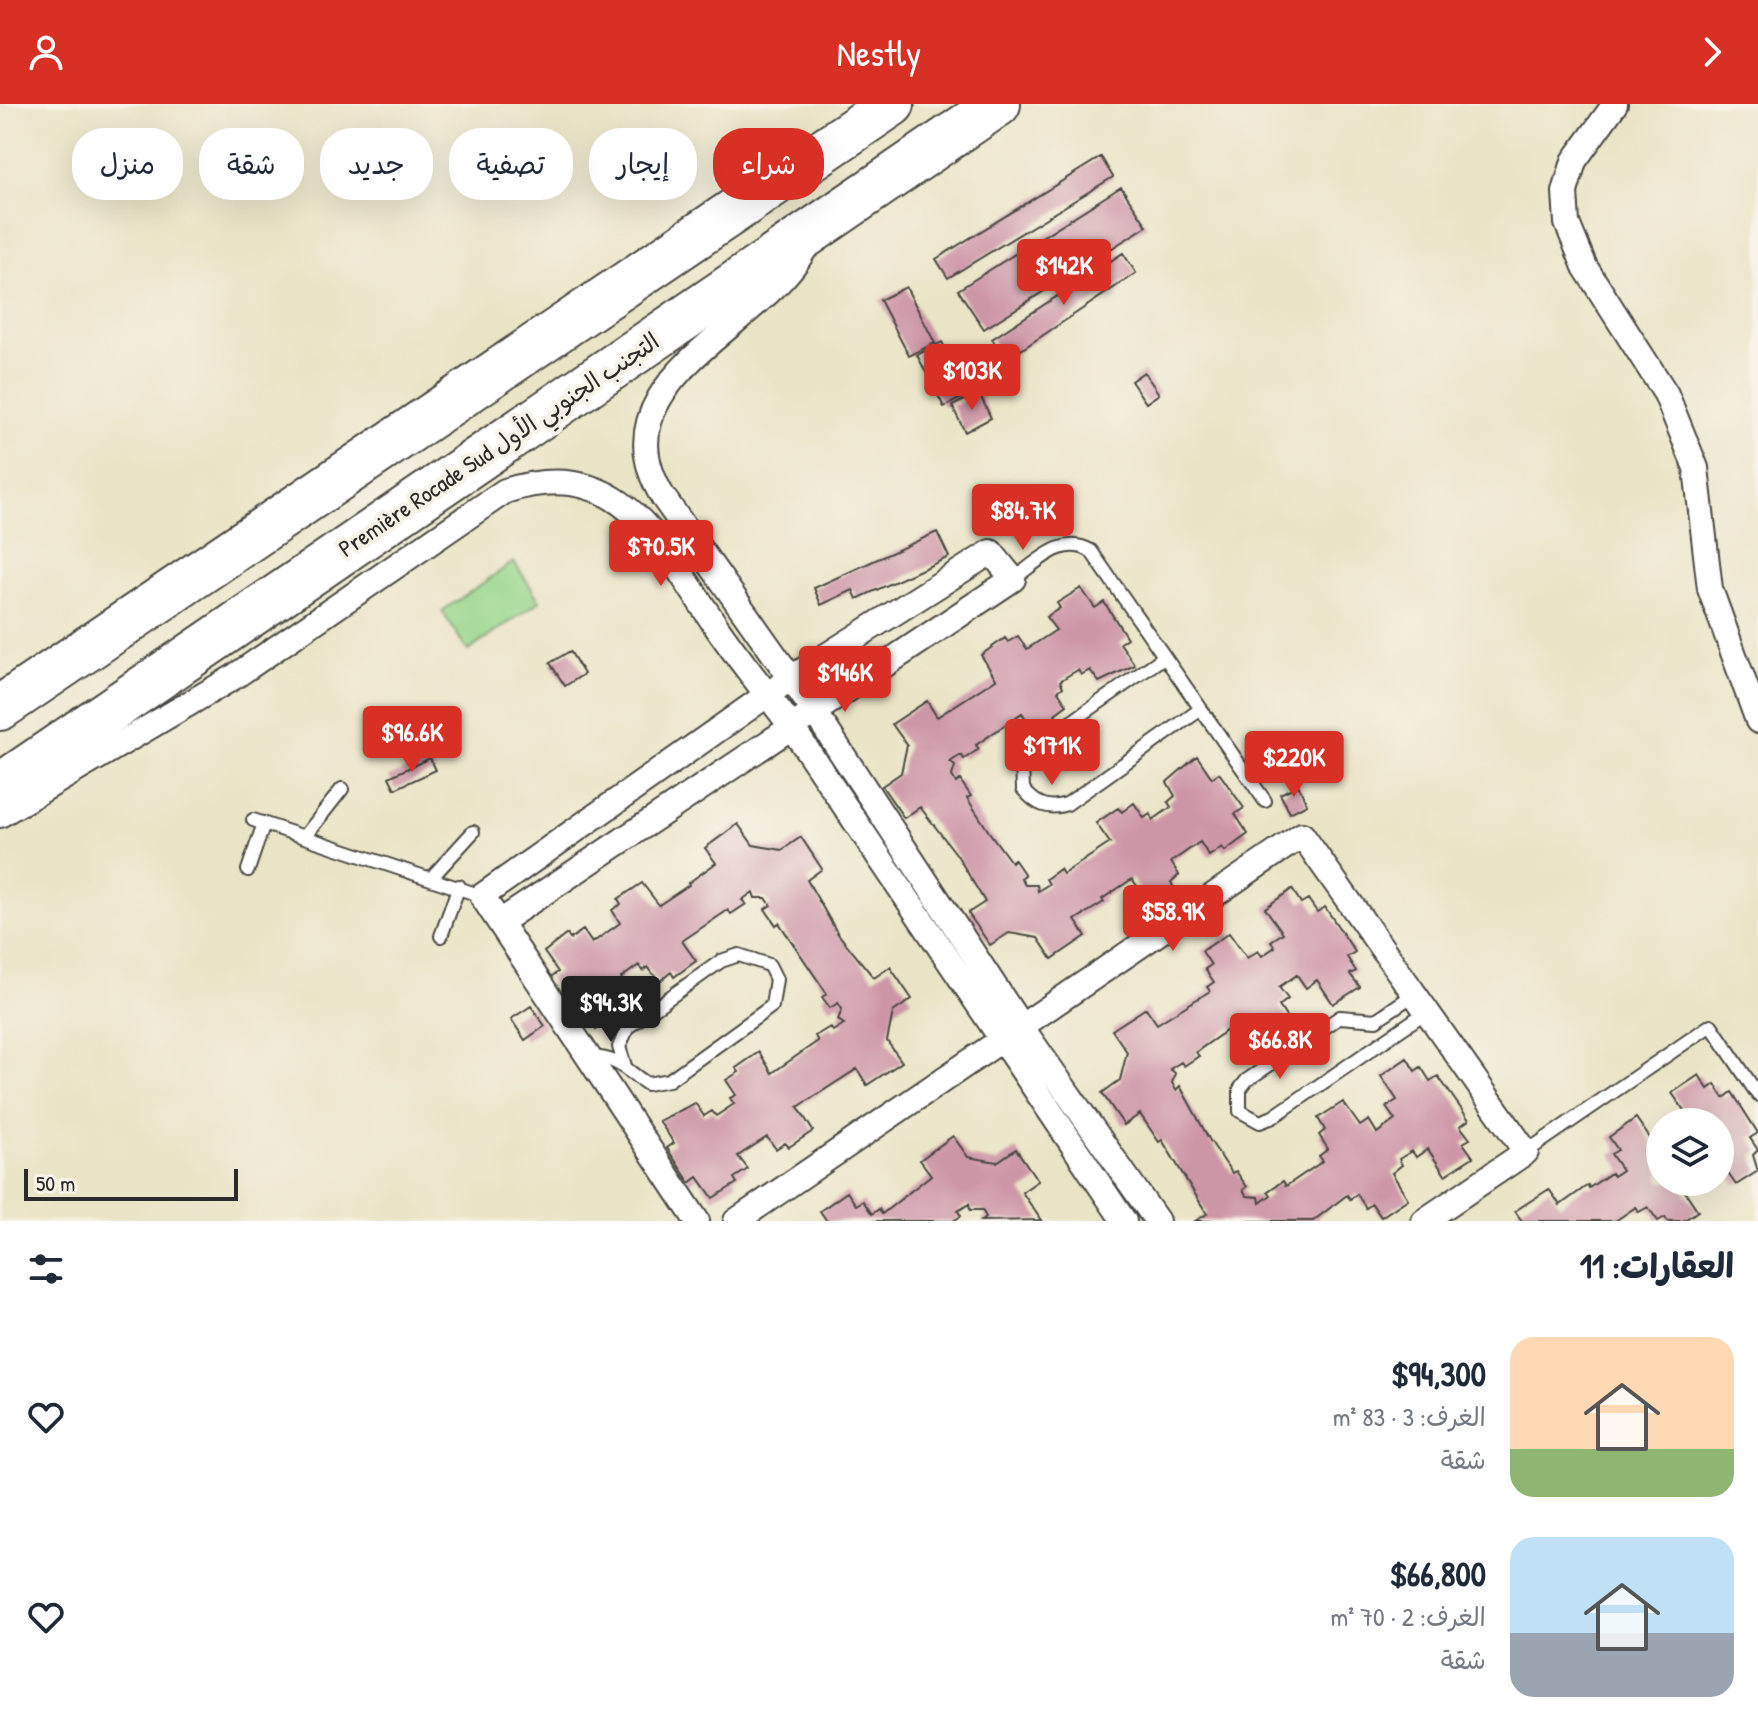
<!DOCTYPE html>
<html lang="ar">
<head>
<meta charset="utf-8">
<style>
	body { margin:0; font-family:"Patrick Hand","Playpen Sans Arabic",sans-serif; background:#f2f2f3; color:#1f2937; direction:rtl; height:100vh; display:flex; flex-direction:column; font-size:30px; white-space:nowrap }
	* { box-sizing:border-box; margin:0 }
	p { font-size:26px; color:#747a83 }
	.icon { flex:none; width:44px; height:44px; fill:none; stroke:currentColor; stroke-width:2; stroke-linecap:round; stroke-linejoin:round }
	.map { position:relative; height:1117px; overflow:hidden; direction:ltr }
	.drawer { display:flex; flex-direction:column; background:#fff; flex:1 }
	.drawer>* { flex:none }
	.guide { position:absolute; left:24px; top:24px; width:800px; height:72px; direction:rtl; display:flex; gap:16px }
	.tools { position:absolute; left:1646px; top:1004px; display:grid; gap:16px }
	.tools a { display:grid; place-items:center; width:88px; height:88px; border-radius:50%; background:#fff; box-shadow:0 8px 32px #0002; font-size:40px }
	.scale { position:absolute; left:24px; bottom:20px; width:214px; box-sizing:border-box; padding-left:8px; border:4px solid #2b2b2b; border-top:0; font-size:22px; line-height:28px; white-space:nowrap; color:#2b2b2b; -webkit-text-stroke:6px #f7f3e8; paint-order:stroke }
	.price { position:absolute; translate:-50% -68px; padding:0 18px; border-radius:8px; background:#d93025; color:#fff; font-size:26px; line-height:52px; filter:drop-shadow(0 2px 4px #0008) }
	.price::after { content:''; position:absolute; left:50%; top:48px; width:24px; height:18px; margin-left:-12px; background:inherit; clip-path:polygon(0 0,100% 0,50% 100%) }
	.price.current { background:#222; color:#fff }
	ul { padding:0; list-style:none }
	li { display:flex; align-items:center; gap:24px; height:200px; padding:0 24px }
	li span { display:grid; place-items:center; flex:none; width:224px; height:160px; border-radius:24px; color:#555 }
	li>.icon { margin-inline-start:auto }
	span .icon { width:96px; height:96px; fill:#fffc; stroke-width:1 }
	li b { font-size:34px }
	h2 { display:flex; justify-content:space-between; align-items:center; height:96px; padding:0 24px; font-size:34px }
	.pill { padding:0 28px; border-radius:32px; background:#fff; box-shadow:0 8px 32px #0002; font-size:28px; line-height:72px }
	.pill.current { background:#d93025; color:#fff }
	header { display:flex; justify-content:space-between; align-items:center; height:104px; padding:0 24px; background:#d93025; color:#fff; font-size:36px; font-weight:600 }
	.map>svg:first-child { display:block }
	.green { fill:#97d68b; stroke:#61805b; stroke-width:2 }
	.building { fill:#cd96a7 }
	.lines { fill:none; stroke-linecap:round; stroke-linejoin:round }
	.lane-casing { stroke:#484742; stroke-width:16 }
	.street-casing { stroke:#484742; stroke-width:28 }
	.highway-casing { stroke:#484742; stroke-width:48 }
	.lane { stroke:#fff; stroke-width:12 }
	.street { stroke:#fff; stroke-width:24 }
	.highway { stroke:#fff; stroke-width:44 }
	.labels { text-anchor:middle; stroke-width:8; stroke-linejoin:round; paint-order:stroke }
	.street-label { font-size:24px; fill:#2b2b2b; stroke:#f7f3e8 }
</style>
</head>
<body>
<header><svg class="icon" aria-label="forward" viewBox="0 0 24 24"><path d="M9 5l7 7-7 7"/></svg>Nestly<svg class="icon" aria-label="person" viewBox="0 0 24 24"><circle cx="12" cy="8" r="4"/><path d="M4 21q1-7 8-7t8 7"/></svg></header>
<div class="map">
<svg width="1758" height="1117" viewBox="0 0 1758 1117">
	<rect width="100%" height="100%" fill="#f7f3e8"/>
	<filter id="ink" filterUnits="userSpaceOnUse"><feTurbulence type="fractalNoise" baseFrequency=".0125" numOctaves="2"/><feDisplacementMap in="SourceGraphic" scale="16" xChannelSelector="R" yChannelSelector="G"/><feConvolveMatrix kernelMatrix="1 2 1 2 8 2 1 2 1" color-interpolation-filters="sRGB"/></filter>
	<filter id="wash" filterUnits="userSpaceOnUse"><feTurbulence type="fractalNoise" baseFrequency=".006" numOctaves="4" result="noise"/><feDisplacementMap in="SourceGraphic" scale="32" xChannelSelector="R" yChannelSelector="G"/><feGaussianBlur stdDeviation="1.8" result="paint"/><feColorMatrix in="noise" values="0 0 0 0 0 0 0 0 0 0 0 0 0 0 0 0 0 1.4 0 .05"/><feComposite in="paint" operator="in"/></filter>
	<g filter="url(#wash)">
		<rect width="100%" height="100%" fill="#eae4c6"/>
		<!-- green -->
		<path class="green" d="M514,458l26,39 -72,50 -26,-40z"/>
		<g id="blocks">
			<!-- building -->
			<path class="building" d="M1101,53l12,20 -165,101 -12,-19z
				M1121,83l26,39 -163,103 -26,-39z
				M1123,149l13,20 -130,87 -14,-21z
				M906,183l29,56 -26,13 -29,-56z
				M942,238l27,52 -25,13 -27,-52z
				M1144,268l15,22 -13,9 -15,-22z
				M979,289l12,25 -26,14 -13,-26z
				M937,428l12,25 -92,42 -4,-9 -32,15 -7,-17z
				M1081,484l14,20 9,-6 23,36 -7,5 15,22 -36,17 -9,-12 -9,5 -3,-5 -9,5 -9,6 3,6 -5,4 9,14 -12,9 3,4 -23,15 -13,-20 -46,32 3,4 -15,10 -3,-4 -11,7 5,4 -3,10 4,7 4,-3 11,16 -4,2 22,34 22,30 3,-3 11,16 -4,3 4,7h12l1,6 11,-7 -3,-5 14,-10 3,5 47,-31 -14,-20 22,-15 4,4 12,-9 10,15 6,-4 3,6 18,-13 -3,-5 7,-6 -8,-14 30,-26 15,22 7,-5 25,35 -9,6 13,20 -23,17 -3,-4 -13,9 -9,-14 -29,20 8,13 -8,7 2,4 -24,16 -17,-23 -30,20 2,3 -29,18 11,16 -34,23 -14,-21 -29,-5 -19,12 -22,-32 17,-11 -28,-47 -37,-48 -16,11 -22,-32 19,-13 6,-28 -15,-21 35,-23 10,16 59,-38 -15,-24 24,-17 3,4 10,-6 9,13 29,-19 -10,-13 14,-9 -3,-5z
				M570,547l14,23 -19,12 -15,-23z
				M430,654l6,12 -41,19 -6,-12z
				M1298,681l9,19 -17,9 -10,-19z
				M738,720l15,21 29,5 19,-13 21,32 -15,11 31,54 36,44 16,-11 22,32 -19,13 -6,29 15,21 -35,23 -10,-16 -59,38 15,24 -24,16 -4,-4 -9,6 -9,-12 -29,19 10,13 -14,9 3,5 -24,15 -15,-21 -8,6 -23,-35 7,-5 -15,-22 36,-18 9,13 8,-5 4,5 18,-12 -4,-6 6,-3 -10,-15 13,-8 -3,-4 23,-16 13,21 46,-32 -3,-5 15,-9 3,4 11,-7 -6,-4 4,-11 -4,-6 -8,5 -8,-11 5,-3 -48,-71 -3,2 -11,-16 6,-4 -5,-7h-11l-2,-6 -11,8 4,4 -15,10 -3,-4 -46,31 14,20 -22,16 -3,-5 -12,10 -11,-15 -5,4 -4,-6 -18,13 4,6 -8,6 9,12 -30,28 -15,-22 -7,4 -25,-34 9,-6 -14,-20 23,-18 3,5 13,-9 9,13 28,-20 -8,-13 9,-6 -3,-5 24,-16 17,22 30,-20 -1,-2 28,-20 -11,-15z
				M1292,785l9,14 7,-4 9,13 8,-5 30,45 -8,5 9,14 -6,3 10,13 -27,17 -16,-24 -11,8 -9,-13 -18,12 9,12 -9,7 16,24 -25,17 -8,-11 -7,4 -10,-14 -9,5 -3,-5 -37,26 3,4 -15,10 -3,-4 -11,7 5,4 -3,10 4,7 4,-4 29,53 23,34 4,-2 11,16 -4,3 4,6 12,1 1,6 11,-8 -3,-4 15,-10 3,5 37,-25 -4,-5 9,-7 -9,-14 6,-5 -7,-12 25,-16 17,24 9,-6 8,13 18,-13 -9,-13 11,-7 -16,-24 26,-18 8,13 6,-4 9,14 8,-5 31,44 -9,6 10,13 -7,4 10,14 -28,18 -17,-26 -12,8 -4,-6 -13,8 3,6 -10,8 16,26 -27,18 -9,-13 -6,4 -9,-14 -7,5 -3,-4 -34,26h-118l12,-7 -45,-74 -3,2 -19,-28 -16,11 -22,-32 18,-13 7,-28 -15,-22 34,-22 11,16 53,-33 -3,-4 7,-5 -9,-13 6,-4 -9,-14 27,-18 18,25 11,-7 4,5 13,-9 -4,-6 12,-8 -18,-25z
				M531,902l14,20 -20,14 -14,-21z
				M1699,971l9,14 7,-5 9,14 8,-6 26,41 -8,5 8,12 -5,5 5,16 -22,14 -16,-23v-40h-35l5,-3 -18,-26z
				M1636,1014l18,26 6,-5v43h29l-7,5 16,24 -15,10h-15l-3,-4 -7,4 -10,-14 -9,5 -3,-5 -21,14h-93l-7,-10 34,-22 11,16 28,-20 1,3 22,-15 2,3 9,-6 -11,-16 7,-4 -9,-13z
				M953,1032l15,21 29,5 19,-13 22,32 -16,11 19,28 -60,1 5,-4 -4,-7h-12l-1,-6 -11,7 3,5 -8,5h-126l-7,-10 27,-19 9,13 7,-4 9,13 7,-5 3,5 49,-39 -11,-15z"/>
		</g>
	</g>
	<g filter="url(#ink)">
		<use href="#blocks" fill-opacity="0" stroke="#484742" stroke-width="2"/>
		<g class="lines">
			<defs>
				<path id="lane" d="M1013,475c25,-17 49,-45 78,-28l174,250
					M1164,553l-134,94 -8,12 1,26c13,16 25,21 44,15l134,-95
					M253,716l229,76
					M305,732l37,-47
					M248,766l16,-47
					M432,773l41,-45
					M441,832l18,-50
					M1413,891l-37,25 -36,-3 -93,63 -7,9v22l20,11 13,-5 153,-105
					M591,954c25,-2 36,13 56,26l22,-4 103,-74 4,-27 -7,-14 -30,-10 -18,6 -93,66 -9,20 7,22
					M1526,1048l185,-127 47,70"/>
				<path id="street" d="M1615,0l-41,57 -9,31 2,31 18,44 81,127 30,74 14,121 48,132
					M804,146c-44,79 -211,132 -141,247l151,214 208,317 135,193
					M0,711l234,-138 271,-186c116,-37 153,50 209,132 24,36 52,69 77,103l333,495
					M500,818l513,-343 -22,-27 -200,126 -309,218 215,325
					M736,1117l566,-386 224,317 -102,69"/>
				<path id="highway" d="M0,604l892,-604
					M0,682l998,-682"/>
			</defs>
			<!-- lane casing -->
			<use href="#lane" class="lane-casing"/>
			<!-- street casing -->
			<use href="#street" class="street-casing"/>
			<!-- highway casing -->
			<use href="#highway" class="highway-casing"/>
			<!-- lane -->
			<use href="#lane" class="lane"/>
			<!-- street -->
			<use href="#street" class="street"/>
			<!-- highway -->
			<use href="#highway" class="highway"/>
		</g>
	</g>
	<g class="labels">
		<!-- street labels -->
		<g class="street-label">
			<text transform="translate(499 341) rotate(-34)" y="8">Première Rocade Sud التجنب الجنوبي الأول</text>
		</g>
	</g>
</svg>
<div class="tools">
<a><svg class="icon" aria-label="layers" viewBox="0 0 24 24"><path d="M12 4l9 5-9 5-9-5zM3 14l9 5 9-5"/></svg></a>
</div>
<div class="scale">50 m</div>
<b class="price" style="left:1064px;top:203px">$142K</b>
<b class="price" style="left:972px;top:308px">$103K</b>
<b class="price" style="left:1023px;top:448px">$84.7K</b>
<b class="price" style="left:661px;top:484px">$70.5K</b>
<b class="price" style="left:845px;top:610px">$146K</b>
<b class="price" style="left:412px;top:670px">$96.6K</b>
<b class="price" style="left:1052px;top:683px">$171K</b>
<b class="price" style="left:1294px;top:695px">$220K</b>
<b class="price" style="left:1173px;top:849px">$58.9K</b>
<b class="price current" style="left:611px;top:940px">$94.3K</b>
<b class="price" style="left:1280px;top:977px">$66.8K</b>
<div class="guide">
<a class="pill current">شراء</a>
<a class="pill">إيجار</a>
<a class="pill">تصفية</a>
<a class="pill">جديد</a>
<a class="pill">شقة</a>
<a class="pill">منزل</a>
</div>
</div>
<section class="drawer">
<h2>العقارات: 11<svg class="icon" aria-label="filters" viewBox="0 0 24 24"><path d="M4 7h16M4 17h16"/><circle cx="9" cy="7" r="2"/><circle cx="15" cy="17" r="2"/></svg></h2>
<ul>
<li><span style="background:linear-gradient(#ffd9b3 70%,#8fb573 0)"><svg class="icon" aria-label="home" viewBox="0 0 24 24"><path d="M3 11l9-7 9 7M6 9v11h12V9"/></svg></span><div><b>$94,300</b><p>الغرف: 3 · 83 m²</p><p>شقة</p></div><svg class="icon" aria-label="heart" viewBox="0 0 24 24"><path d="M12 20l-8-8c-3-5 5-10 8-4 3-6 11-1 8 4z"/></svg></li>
<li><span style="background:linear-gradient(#bfe0f5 60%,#9aa5b1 0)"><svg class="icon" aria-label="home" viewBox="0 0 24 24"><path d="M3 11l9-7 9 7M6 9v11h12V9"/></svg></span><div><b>$66,800</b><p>الغرف: 2 · 70 m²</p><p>شقة</p></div><svg class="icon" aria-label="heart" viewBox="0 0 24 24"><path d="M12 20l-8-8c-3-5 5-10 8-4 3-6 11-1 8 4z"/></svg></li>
</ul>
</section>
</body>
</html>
